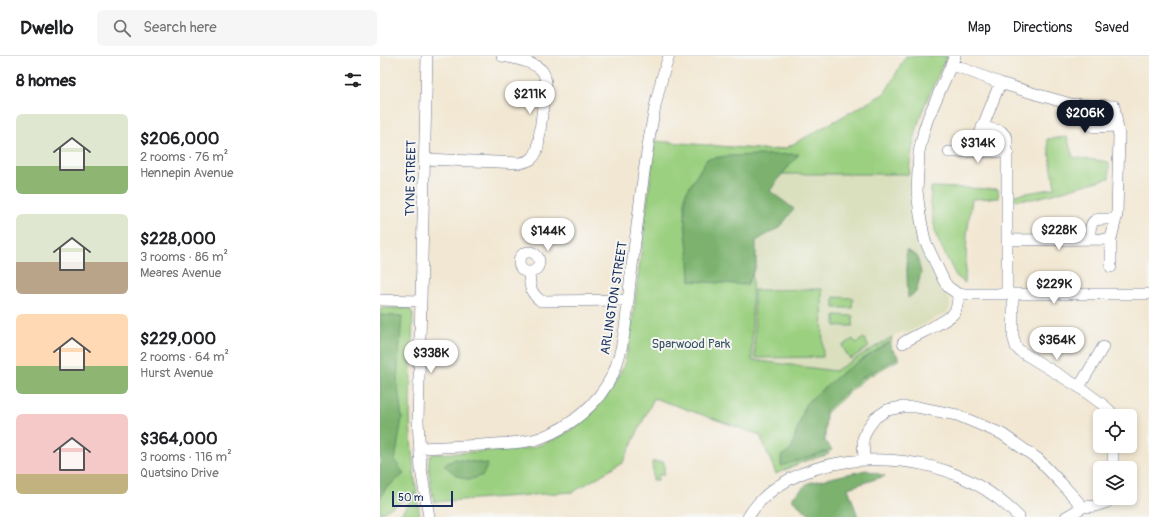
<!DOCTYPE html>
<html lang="en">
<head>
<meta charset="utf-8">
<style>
	body { margin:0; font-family:Pangolin,sans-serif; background:#f6f6f6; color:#202124; height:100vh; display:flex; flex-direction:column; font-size:15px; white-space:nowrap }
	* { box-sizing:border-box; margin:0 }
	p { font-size:13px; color:#757577 }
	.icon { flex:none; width:22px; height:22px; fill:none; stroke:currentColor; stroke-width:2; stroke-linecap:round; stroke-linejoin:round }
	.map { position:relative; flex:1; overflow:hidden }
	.sheet { display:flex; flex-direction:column; background:#fff; width:380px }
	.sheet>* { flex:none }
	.tools { position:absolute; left:713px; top:353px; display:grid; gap:8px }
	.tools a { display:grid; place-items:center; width:44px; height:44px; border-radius:6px; background:#fff; box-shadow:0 2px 6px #0003; font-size:20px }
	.scale { position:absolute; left:12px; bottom:10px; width:61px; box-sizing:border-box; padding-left:4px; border:2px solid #1b2f5e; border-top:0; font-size:11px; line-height:14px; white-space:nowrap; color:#1b2f5e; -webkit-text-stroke:3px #f6f6f2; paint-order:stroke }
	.price { position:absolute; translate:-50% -34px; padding:0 9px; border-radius:14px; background:#fff; color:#222; font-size:13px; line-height:26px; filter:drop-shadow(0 1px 2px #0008) }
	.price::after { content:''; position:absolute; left:50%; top:24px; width:12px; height:9px; margin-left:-6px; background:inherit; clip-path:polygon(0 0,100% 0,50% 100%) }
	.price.on { background:#111827; color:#fff }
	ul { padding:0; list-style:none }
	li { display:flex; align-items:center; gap:12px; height:100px; padding:0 16px }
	li span { display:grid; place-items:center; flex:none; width:112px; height:80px; border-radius:6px; color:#555 }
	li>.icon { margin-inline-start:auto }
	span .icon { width:48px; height:48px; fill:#fffc; stroke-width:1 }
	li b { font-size:17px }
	h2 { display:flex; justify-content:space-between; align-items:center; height:48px; padding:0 16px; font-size:17px }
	header { display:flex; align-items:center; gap:24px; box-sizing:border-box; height:56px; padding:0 20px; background:#fff; border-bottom:1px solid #e0e0e0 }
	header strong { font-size:19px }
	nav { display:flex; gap:22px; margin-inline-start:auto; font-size:14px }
	.search { width:280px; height:36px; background:#f6f6f6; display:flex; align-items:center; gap:10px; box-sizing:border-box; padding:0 14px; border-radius:6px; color:#757577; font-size:15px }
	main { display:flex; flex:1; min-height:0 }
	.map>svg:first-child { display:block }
	.built { fill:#dadfbd }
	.green { fill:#9bd080; stroke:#5b806f }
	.forest { fill:#7cb26e; stroke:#4c7066 }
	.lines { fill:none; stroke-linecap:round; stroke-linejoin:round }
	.minor-casing { stroke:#666f87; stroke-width:12 }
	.minor { stroke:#fff; stroke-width:11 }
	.labels { text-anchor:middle; stroke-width:4; stroke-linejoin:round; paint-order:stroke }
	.street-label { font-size:13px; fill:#1b2f5e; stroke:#f6f6f2 }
	.park-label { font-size:13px; fill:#3b5766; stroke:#f6f6f2 }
</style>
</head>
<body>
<header>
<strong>Dwello</strong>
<div class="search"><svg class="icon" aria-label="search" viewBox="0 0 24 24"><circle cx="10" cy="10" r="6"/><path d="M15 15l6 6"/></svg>Search here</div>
<nav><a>Map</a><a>Directions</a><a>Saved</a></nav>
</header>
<main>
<section class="sheet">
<h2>8 homes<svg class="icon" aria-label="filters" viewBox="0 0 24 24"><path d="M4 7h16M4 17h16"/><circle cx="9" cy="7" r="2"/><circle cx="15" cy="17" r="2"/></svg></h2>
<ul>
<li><span style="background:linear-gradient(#dfe7d0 65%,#8fb573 0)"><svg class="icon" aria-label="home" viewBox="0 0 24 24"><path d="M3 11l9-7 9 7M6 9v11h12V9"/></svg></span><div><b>$206,000</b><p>2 rooms · 76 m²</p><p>Hennepin Avenue</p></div></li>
<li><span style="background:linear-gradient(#dfe7d0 60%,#b9a48a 0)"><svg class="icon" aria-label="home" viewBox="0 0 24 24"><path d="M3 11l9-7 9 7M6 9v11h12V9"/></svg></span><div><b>$228,000</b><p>3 rooms · 86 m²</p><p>Meares Avenue</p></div></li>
<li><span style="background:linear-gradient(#ffd9b3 65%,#8fb573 0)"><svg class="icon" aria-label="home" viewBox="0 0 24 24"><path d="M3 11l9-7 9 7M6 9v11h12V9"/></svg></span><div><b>$229,000</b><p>2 rooms · 64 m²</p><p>Hurst Avenue</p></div></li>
<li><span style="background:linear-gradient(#f6c9c9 75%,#c2b280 0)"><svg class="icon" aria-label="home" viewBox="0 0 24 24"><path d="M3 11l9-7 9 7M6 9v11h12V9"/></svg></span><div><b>$364,000</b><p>3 rooms · 116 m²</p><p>Quatsino Drive</p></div></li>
</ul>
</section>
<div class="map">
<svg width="769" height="461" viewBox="0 0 769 461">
	<rect width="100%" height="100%" fill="#f6f6f2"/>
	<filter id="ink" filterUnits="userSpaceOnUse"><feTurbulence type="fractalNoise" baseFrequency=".025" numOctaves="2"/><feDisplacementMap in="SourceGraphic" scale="8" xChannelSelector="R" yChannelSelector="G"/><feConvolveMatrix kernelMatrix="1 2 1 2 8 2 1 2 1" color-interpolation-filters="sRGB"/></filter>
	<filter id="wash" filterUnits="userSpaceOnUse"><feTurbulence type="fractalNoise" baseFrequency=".012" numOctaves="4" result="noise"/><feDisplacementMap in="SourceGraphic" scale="16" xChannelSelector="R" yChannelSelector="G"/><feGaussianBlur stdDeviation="0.9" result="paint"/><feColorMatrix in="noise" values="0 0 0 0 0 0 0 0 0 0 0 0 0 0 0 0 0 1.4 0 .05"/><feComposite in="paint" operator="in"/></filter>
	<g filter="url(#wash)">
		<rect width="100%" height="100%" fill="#f2e7d2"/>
		<!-- built -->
		<path class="built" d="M373,118h156l2,35 6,31 7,16 11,23 7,13 8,8v9l-4,4 -35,18 -5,2 -5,-1 -9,5 -57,35 -83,-12z"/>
		<!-- green -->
		<path class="green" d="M526,0h41c-11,24 -23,47 -30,72 -4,15 -7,31 -8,46h-156l-1,186 83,11 57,-34 -2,11 10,11 -36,20 -40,36 -6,23 11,16 -27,8 -26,12 -16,-39 -106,-37 -31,64 -50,30 -139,10c-2,-11 -9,-38 -3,-47l4,-1c18,-1 36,-2 55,-3 13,0 27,0 39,-3 42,-10 78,-41 94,-81 3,-9 5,-18 7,-27l25,-199 115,9 16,-2 99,-55z
			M687,81l6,20 36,5v16l-56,16 -20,5 -20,1 1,-5 25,-4 16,-3 -8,-49z
			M551,131l67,2 1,9 -27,1 -5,36 -2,48 -9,-7 -20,-40 -6,-34z
			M442,233l1,68 -68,1 -1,-68z
			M454,241l19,1 -1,10h-18z
			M0,252h26l4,1 3,5c-1,34 -3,68 -3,102 1,34 5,68 10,101h-21l16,-24 -33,20 -2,2z
			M455,259l18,1v10h-18z
			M484,282l5,9 -19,12 -8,-13 11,-7 3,4z
			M272,406h12v13h-6v5h-5z"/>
		<!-- forest -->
		<path class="forest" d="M419,98l-21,25 -8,12 24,18 -14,18 -24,14v25l-9,19 -57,-4 -1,-20 -4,-38v-29l22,-35 20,-3z
			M526,194l11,6 4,17 -5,19 -8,6z
			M0,259l22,1 -5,64 5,38 -7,43 9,13 -19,15 -5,10z
			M509,286l3,7 7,8 -38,21 -35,32 -1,31 7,9 -51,16v-10l10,-6 5,-17 10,-30 37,-31z
			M75,403l33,5 -5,11 -14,5 -13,-5 -12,-10z
			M486,414l19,6 -37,12 10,29h-46l-21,-18 17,-16z"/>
	</g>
	<g filter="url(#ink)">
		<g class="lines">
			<defs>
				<path id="minor" d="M47,0l-9,365 3,48 8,48
					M575,0l-27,62 -4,12 -5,22 -2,39 3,24 5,26 19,40 4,6 10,7h191
					M571,8l49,19 39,12 32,9 43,2 5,30 -2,78 -6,25v28
					M705,49l1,15 8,7 23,-1
					M602,71l19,4 6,7v156
					M569,96h59
					M596,96l3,-16 21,-53
					M44,103l96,4c11,-2 15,-5 18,-16l8,-65c-1,-3 -1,-7 -3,-10 -7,-10 -29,-14 -41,-16
					M710,183c-1,-23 6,-20 26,-20
					M627,184l104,-1
					M139 206a10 10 0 1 1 20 0a10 10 0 1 1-20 0Z
					M149,216c1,13 0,20 12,29l87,-1
					M633,238v42l3,11 4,4 59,36 23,17 8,7 2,5
					M0,244l41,1
					M523,287c12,-8 44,-21 51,-30 4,-6 4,-13 4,-19
					M699,331l24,-40
					M733,390v22
					M40,392c25,-1 50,-2 75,-4 15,-1 31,-1 45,-6 31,-11 58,-34 73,-64 12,-28 14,-63 17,-92 7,-53 12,-107 22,-159 4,-23 9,-45 17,-67
					M484,404l-1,-21 4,-10 8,-11 12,-8 15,-3h15l40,8 45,19 36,25 23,24 22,24
					M368,461c39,-64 150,-69 211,-41 22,9 43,24 60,41
					M686,461l17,-10 12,-1 12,-4 4,-4"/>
			</defs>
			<!-- minor casing -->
			<use href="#minor" class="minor-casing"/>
			<!-- minor -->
			<use href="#minor" class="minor"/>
		</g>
	</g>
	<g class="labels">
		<!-- street labels -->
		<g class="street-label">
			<text transform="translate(30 122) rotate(-89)" y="5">TYNE STREET</text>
			<text transform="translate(233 242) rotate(-81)" y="5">ARLINGTON STREET</text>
		</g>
		<!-- park labels -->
		<g class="park-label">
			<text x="311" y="292">Sparwood Park</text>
		</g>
	</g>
</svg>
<div class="tools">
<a><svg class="icon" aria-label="locate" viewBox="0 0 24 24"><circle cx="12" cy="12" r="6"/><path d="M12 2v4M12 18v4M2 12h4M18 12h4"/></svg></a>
<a><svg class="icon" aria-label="layers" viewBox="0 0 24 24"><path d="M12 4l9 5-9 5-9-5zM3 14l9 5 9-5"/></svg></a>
</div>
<div class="scale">50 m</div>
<b class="price" style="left:150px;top:59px">$211K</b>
<b class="price on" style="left:705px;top:78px">$206K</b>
<b class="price" style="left:598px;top:108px">$314K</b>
<b class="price" style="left:679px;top:195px">$228K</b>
<b class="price" style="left:168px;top:196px">$144K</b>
<b class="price" style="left:674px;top:249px">$229K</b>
<b class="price" style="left:677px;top:305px">$364K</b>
<b class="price" style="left:51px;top:318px">$338K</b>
</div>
</main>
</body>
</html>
